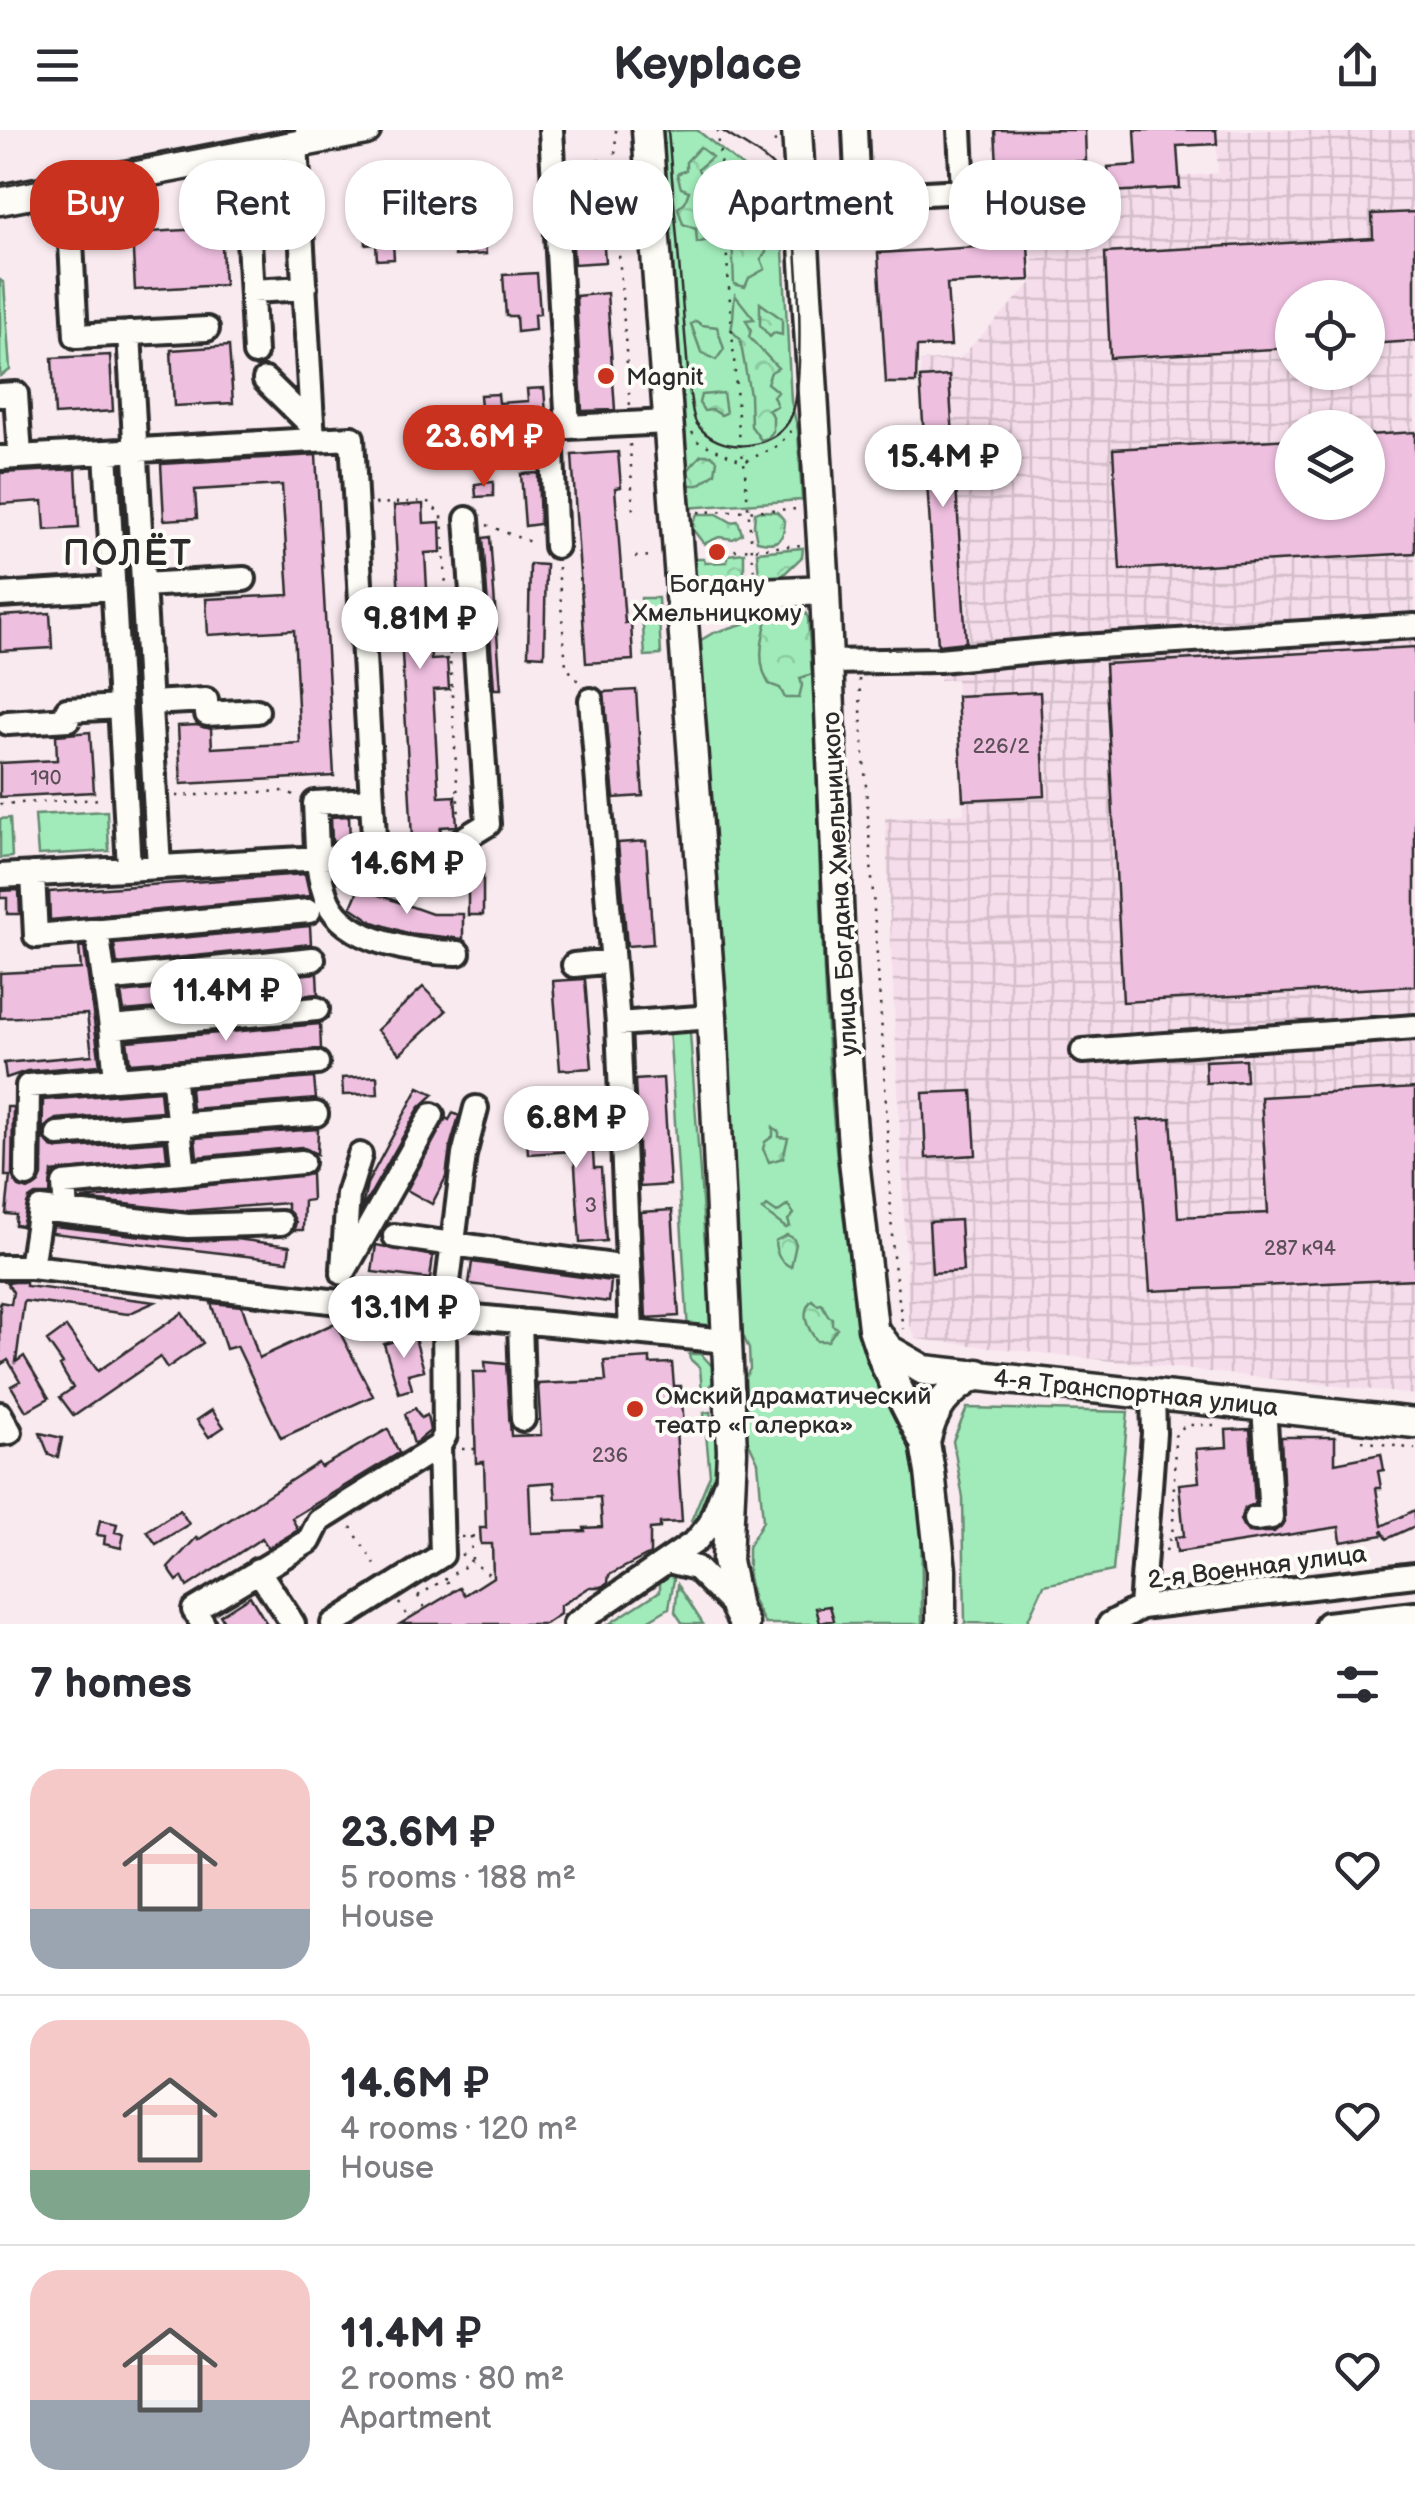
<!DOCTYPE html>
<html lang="en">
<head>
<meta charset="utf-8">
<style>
	body { margin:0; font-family:"Balsamiq Sans",sans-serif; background:#f2f2f3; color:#2b2b33; height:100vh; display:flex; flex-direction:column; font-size:38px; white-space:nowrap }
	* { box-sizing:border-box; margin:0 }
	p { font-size:32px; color:#7c7c81 }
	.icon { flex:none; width:55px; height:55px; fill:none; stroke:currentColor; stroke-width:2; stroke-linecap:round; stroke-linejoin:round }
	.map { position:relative; height:1494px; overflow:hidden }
	.details { display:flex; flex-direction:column; background:#fff; flex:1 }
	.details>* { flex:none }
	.guide { position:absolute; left:30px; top:30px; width:1355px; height:90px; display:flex; gap:20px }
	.fabs { position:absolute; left:1275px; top:150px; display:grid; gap:20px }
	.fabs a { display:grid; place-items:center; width:110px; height:110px; border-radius:50%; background:#fff; box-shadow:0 2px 8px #0004; font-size:50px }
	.price { position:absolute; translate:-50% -85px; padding:0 22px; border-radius:35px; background:#fff; color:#222; font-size:32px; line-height:65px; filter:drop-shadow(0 2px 5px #0008) }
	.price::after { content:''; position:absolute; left:50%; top:60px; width:30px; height:22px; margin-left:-15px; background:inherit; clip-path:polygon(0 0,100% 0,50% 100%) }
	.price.current { background:#c8321e; color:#fff }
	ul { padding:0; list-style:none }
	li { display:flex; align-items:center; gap:30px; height:250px; padding:0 30px }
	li+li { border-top:2px solid #e1e1e2 }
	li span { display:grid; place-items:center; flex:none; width:280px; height:200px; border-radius:30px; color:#555 }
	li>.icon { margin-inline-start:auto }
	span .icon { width:120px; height:120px; fill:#fffc; stroke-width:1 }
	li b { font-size:42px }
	h2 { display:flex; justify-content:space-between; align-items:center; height:120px; padding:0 30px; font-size:42px }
	.tag { padding:0 35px; border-radius:40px; background:#fff; box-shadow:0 2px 8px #0004; font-size:35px; line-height:90px }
	.tag.current { background:#c8321e; color:#fff }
	header { display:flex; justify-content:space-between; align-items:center; height:130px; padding:0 30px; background:#fff; font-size:45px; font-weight:600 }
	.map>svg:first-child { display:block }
	.industrial { fill:url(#industrial-grid); fill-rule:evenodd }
	.grass { fill:#a1ebba; stroke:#668b72; stroke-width:2.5 }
	.forest { fill:url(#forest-crowns); stroke:#668b72; stroke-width:2.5 }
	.building { fill:#efbfe0; stroke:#2b2b2b; stroke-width:2.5; fill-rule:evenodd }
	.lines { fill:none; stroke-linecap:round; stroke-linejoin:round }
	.minor-casing { stroke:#2b2b2b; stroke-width:30 }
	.major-casing { stroke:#2b2b2b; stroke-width:35 }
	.path { stroke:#2b2b2b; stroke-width:2.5; stroke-dasharray:2.5 8; stroke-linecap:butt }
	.minor { stroke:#fdfcf7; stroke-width:22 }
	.major { stroke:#fdfcf7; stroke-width:28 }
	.tram { stroke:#2b2b2b; stroke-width:2.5 }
	.poi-dot { fill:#c8321e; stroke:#fdfcf7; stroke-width:4 }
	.labels { text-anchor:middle; stroke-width:8; stroke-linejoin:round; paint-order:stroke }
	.number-label { font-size:20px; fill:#5c5058 }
	.poi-label { font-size:25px; fill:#2b2b2b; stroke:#fdfcf7; text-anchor:start }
	.street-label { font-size:25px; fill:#2b2b2b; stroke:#fdfcf7 }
	.district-label { font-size:35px; font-weight:bold; letter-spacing:2.5px; fill:#2b2b2b; stroke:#fdfcf7 }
</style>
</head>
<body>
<header><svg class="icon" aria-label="menu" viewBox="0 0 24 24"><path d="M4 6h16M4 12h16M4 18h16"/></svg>Keyplace<svg class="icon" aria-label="share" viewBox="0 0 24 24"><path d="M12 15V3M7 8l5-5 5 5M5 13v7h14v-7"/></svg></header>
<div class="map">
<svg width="1415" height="1494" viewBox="0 0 1415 1494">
	<defs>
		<pattern id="industrial-grid" width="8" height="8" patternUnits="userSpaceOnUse" patternTransform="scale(2.5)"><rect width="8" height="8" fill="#f6ddeb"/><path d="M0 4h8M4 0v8" fill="none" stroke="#d3beca"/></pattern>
		<pattern id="forest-crowns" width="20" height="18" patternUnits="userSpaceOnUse" patternTransform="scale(2.5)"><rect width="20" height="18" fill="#a1ebba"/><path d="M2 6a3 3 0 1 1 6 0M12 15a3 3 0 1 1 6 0" fill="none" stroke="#8bcaa0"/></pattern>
	</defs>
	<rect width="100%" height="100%" fill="#f9eaf0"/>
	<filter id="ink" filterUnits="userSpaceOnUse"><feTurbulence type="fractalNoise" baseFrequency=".01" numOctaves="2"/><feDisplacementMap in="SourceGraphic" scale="20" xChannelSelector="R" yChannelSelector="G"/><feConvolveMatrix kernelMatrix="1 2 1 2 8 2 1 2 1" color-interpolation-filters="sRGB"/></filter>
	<g filter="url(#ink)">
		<!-- industrial -->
		<path class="industrial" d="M1216,0h199v1265l-499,-56 -7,-16 -24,-505 79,-4 -8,-135 -16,1 -20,-319 39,-2 74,-78 -2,-74 78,-15 70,-4v-11l39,-4zM1292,168h76v74h-76zM1292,298h76v74h-76z"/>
		<!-- grass -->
		<path class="grass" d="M697,0l72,58 9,17 4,26 9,170 7,29 4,70 -117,8 -22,-377z
			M0,150l4,3 6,87 -10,6z
			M641,468h17l3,57 -16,1z
			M785,475l15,73 12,-4 2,22c7,197 9,395 39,591 4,30 6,62 20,89 10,18 23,32 31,52 22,61 17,132 18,196h-157l-12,-23 -5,-25v-29l15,-26 -5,-59 -12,-25 -4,-55 8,-13 -1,-20 -7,-16 -51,-687 22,-13 36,-11 4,-14z
			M107,681l2,40 -71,4 -3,-40z
			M10,688l2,39 -12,1v-39z
			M669,896l15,2 6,5 21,294 -9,7 -14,-3z
			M689,1224h12l12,13 3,13 -8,7v16h-5l-3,-35 -10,-9z
			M967,1278l161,4 -15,159 -69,14 -18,39 -61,-1 -2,-125 -10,-57z
			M710,1282l1,7 5,3 1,46 -23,56 -3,-3 19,-46 -6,-62z
			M669,1442l5,7 -5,29 -27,16h-33l51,-33v-12z
			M678,1455l25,39h-20l-8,-12z"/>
		<!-- forest -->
		<path class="forest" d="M700,17l12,10 -14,12 4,8h10l5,15 -8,5c0,15 7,23 6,41l-18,5 -1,-14 -13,-5 -5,-16 7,-6 4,-11 -8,-3 -4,-14 9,-4v-8z
			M733,58l28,13 3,6h8c3,19 2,36 -11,52l4,10 -16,9 -4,9 -11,-3 -2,-47h8l11,11 4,-16 -23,-27z
			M735,165l19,24 -8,1 5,10 -2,7 29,31 -7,4 -4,11 11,9 -5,4 4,10 -9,4 5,6v15l-5,7 -7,2 -10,-14 -1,-31 -10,-56 -9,-9c3,-10 2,-23 4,-35z
			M760,173l22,16v16l-8,-2 -4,4 -10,-12z
			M696,191l6,4 15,2 7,22 -8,11 -15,-8 -10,-28z
			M723,263l3,20 -5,2 -8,-5 -9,1 -5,-8 2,-8z
			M701,325h10l6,5 -2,13 -16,12h-9l-8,6 -6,-20 12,-1z
			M764,381l13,1 8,9c-1,20 -8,25 -28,20l-3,-15 1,-14z
			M697,384h20l14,8 7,-1 4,13 -9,5 -14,-2 -15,7 -13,-17z
			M803,418l-1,9 -20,19h-23l-2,-24z
			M744,423v26l-59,3v-23h19l1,4 22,-1v-7z
			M802,476l6,12 4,56 -12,4 2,7 -3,13h-14l-5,-10 -11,-4c-12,-20 -8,-42 -2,-64l19,-1v-8z
			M773,997l6,5v5l9,1 -5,20 -14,4 -6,-13 2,-7 8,-6z
			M788,1075l6,9 -6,6 2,6 -4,2 -24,-18 5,-4 10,7z
			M787,1105l6,3 3,6 -5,23c-12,-6 -15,-13 -16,-26z
			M812,1170l5,5 5,-1 6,12 4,2v7l5,3 -9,13h-11c-9,-12 -18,-28 -5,-41z"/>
		<!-- building -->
		<path class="building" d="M995,0h90l1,31 -89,5z
			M1135,0h81l1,14 -40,2 3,42 -70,4 -2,-25 29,-2z
			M598,30l7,102 -31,2 -6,-102z
			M480,48l6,76 -31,2 -1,-18 -61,5 1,16 -17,1 -1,-16 -10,1 -2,-41 87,-6 -1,-18z
			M1415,82v129l-47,3v-46h-76v50l-182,10 -5,-105 268,-15 -1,-24z
			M221,98l3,57 -89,5 -3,-57z
			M1028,114l2,36 -83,4 4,62 -34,1 -1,36h-30l-8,-130z
			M537,143l3,41 -6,1 1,15 -18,2 -1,-16h-10l-3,-41z
			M607,163l8,117 -33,1 -6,-115z
			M229,216l4,57 -59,3 -3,-56z
			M110,225l3,56 -58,4 -3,-57z
			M949,246l17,266 -28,3 -18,-267z
			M544,258l2,26 -8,6 -2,9h-35l2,32 -18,1 -5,-67 18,-1 1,9 29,-2 -1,-12z
			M1415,302v121l-295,17 -7,-121 179,-10v63h76v-67z
			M618,322l3,35 -6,1 10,135 6,-1 2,38 -47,3 -14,-208z
			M316,325l18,321 -153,8 -3,-58 19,-1 14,4 1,19 88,-5 -6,-113 -86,5 -2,-36 83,-4 -7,-110 -87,5 2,28 -33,2 -3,-56z
			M76,339l3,59 -34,2 -2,-29 -43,3v-31z
			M538,343l2,51 -15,2 -4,-52z
			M493,352v14l-17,1 -1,-13z
			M423,374l1,19 16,-1 1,30 -16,1 6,107 16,-1 2,30 -16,1 6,107 16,-1 2,30 -16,1 -2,9 -27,2 -18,-332z
			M490,407l11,152h-7l-11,-151z
			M530,434l16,1 -2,91 -16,-1z
			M50,483l2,35 -52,3v-35z
			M1415,517v339l-292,16 -18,-338z
			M636,560l7,106 -29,2 -10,-106z
			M1040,562l5,104 -82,4 -6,-104z
			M90,602l4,60 -94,5v-34l57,-3 -1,-25z
			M349,686l1,25 -18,1 -1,-25z
			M646,711l7,103 -26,2 -9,-103z
			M450,742v3h33v40h-15v-28l-68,2v-15z
			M305,744l5,22 -260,24 -1,-28z
			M359,758l73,26h31v25l-56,-6 -34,-11 -22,-15z
			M19,760l1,24h-13v-16h-7v-7z
			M310,796l1,18 -194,20 -3,-20z
			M79,817h5l16,118 -73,6 -21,7 -2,-15 88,-8 -5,-41 -87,4v-45l81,-4z
			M317,843l1,21 -194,17 -3,-18z
			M585,849l7,89 -32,2 -7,-89z
			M423,857l23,24 -46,43 -23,-24z
			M320,894l1,25 -191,14 -3,-22z
			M1245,929l1,22 -40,2 -1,-22z
			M377,946l1,18 -35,1 -1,-17z
			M314,948l2,21 -124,10 -2,-21z
			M663,948l7,107 -30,2 -5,-107z
			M419,957l15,7 -15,14 -57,101 5,-25z
			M1415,958v191l-265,12 -12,-171 33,-2 7,99 90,-4 -7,-116z
			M160,961l2,20 -106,8 -11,8 -2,9 8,11 8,2 106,-8 2,18 -115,13 -2,23h-15l-6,4 -7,27 -7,-1 1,-10 -10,-1 4,-38h-5l2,-69h6l-1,69 7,11 9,3 11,-7 3,-7 1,-76z
			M972,961l4,64 -50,3 -3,-65z
			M453,983l6,3 -9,31 -4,30 -14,27 -25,-14 39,-72 3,2z
			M591,991l3,47h7l5,73 -26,2 -6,-92 -46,3 -2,-28z
			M318,999l-1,25 -16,-7 -104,10 -2,-19z
			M311,1044l1,26 -8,1 -1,29h-9l2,-8 -9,-13v-6l-100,8 -105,-12z
			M672,1080l7,106 -33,2 -5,-106z
			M960,1090l3,51 -31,2 -3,-51z
			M53,1096l134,15 49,-2 54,7 -2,15 -236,-28z
			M376,1115l57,11 -3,23 -58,-7z
			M472,1132l139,19 -2,21 -140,-18z
			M15,1152h11v4l129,16 -27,12 -104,-13 -8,61 8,-6 25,42 -23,13 -15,-25 9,-5 -12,-21 -8,5v-63l11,2 2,-12 -6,-9z
			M211,1173l31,3 17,52 76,-35 38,73 -92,42 -44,-92 -11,3z
			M182,1183l21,30 -36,25 -7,-11 -86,59 -14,-19 13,-9 -13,-22 3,-2 -16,-23 19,-14 32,44z
			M414,1205l10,35 -16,4 4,15 -13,4 -15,-49z
			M650,1228v6l22,-1 2,23h7l3,42 -8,1 6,93 -22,1v5l-10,1v25l-41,21 -1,7 -6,5h-12l-30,19v8l-15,10h-145l60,-36 5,7 28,-18 -1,-33h-11l-1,-16h6l-2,-66 -8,1 -3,-91h13l-1,-10 21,2 5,72 30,-1 -3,-51 68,-3 -2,-20zM554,1352l2,17 44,-2 2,30 -18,1 1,3 -54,2 -2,-49z
			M415,1278l6,10 6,-3 3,16 -16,13 -9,-30z
			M212,1280l12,17 -15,10 -12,-17z
			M388,1299l11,24 -107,65 6,12 -30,18 -6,-10 -75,49 -5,-10 -5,4 -9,-13 29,-31 1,3 120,-77 3,4z
			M1250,1299l5,75 -10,4 -5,12 8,12h26l11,-10 -4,-85h54v26l46,-9 3,16 -6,1 3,17h-5l6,38 33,-16v16l-28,13 -5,-9 1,5 -42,7 -2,-15 -162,25 -2,-15 9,-1 -5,-52 20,-2 -3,-33 31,-2 -1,-17z
			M40,1303l22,5 -4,19 -9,-2z
			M180,1380l9,14 -33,20 -9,-13z
			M100,1390l17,4 -2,8 9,2 -3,14 -17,-4 1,-8 -8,-1z
			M250,1466l17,28h-41l-6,-9z
			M830,1476l4,14 -14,3 -4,-15z"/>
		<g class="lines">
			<defs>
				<path id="minor" d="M551,0l17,297 99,-5
					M855,0l3,67
					M68,57l8,149 131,-7
					M801,70l162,-9 -3,-61
					M249,110l6,113
					M252,161l53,-3
					M129,203l30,534
					M265,250l47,46
					M0,265l16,-1 4,62
					M106,322l23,416
					M0,328l313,-18
					M556,416l-5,-118 17,-1
					M143,455l101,-6
					M0,465l113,-7
					M829,532l110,-2 128,-12 348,-22
					M591,570l27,324 13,308
					M150,573l56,-3 1,14 50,-3
					M8,593l60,-4 -1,-9 53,-3
					M372,670l-57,3c2,31 0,70 13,99 19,41 90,51 130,51
					M375,725l69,-4 44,-27 -21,-305
					M33,744l3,62 273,-25
					M0,746l375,-21 -23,-417 -39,2 -17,-297
					M97,800l7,50 209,-21
					M574,835l38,-4
					M104,850l7,47 206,-18
					M618,894l94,-7
					M111,897l5,52 201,-16
					M1083,921l332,-24
					M173,944l11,99
					M58,1004l258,-20
					M27,1045l1,-89 88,-7
					M66,1082l-2,-28 238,-22
					M395,1106l233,32
					M0,1137h31l413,47 283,27
					M31,1137l9,-58 148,17 93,-3
					M343,1139l5,-75 12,-39
					M343,1143l89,-158
					M520,1191l3,98
					M0,1284l10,18 -10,1
					M1255,1389l16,-2 -7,-111
					M669,1431l27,7 40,40
					M258,1440l35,54
					M1141,1477l13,-174 -1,-39
					M203,1494l-9,-14 115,-69 10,-20 120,-75 6,-11 -1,-121 20,-159 12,-47
					M333,1494l109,-69 -3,-109
					M575,1494l121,-83 14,-17 15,-39
					M1110,1494l31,-17 274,-32
					M1327,1494l88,-10"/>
				<path id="major" d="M647,0l65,887 20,434 -5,109 9,48 8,16
					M797,0l28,460 16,382 13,188 19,168 12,36 40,79 5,29 11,98v54
					M0,70l366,-70
					M680,467l145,-7
					M880,1208l9,12 35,20 491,53
					M925,1313c7,-34 22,-53 53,-69"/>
			</defs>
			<!-- minor casing -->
			<use href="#minor" class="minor-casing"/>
			<!-- major casing -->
			<use href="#major" class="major-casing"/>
			<!-- path -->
			<path class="path" d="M616,0l-2,54 16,222
				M718,0l22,315 4,17 35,-17 14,-17
				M773,0l3,18
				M692,302l5,9 47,21 10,110
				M630,314l3,68
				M375,374l52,-3 15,15 17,303
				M698,382l102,-3
				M487,395l48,19
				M723,413l1,16 -13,1 -1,-16z
				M724,421l78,-6
				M635,427l19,-1
				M558,437l8,99 14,18
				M859,549l25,384 9,193 10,73
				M176,666l108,-5 13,5
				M0,674l103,-5
				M1362,1311l53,8
				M462,1319h14
				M351,1397l28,44
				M471,1406l1,24
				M461,1407l20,-1
				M1166,1421l7,-23 2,-92 10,-11h36
				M461,1424l32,23
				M447,1451l7,10
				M418,1466l54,-34
				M418,1466l7,12
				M399,1473l10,16"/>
			<!-- minor -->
			<use href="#minor" class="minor"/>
			<!-- major -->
			<use href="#major" class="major"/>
			<!-- tram -->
			<path class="tram" d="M668,0l22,265c2,9 2,22 7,29 21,31 74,27 92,-3 18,-29 9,-186 1,-222 -2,-9 -8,-21 -13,-28 -12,-16 -39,-29 -56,-41
				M0,57l295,-57"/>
		</g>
	</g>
	<!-- markers -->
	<g class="poi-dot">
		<circle cx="606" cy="246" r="10"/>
		<circle cx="717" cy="422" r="10"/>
		<circle cx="635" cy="1279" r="10"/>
	</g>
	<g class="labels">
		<!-- number labels -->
		<g class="number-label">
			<text x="1001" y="623">226/2</text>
			<text x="46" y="655">190</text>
			<text x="591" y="1082">3</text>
			<text x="1300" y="1125">287 к94</text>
			<text x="610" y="1332">236</text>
		</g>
		<!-- poi labels -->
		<g class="poi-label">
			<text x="626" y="255">Magnit</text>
			<text x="717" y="462" text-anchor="middle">Богдану<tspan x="717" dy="29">Хмельницкому</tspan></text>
			<text x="655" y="1274">Омский драматический<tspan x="655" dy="29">театр «Галерка»</tspan></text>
		</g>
		<!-- street labels -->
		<g class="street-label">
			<text transform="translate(839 754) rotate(-93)" y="9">улица Богдана Хмельницкого</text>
			<text transform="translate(1136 1262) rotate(6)" y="9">4-я Транспортная улица</text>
			<text transform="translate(1257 1436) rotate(-7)" y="9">2-я Военная улица</text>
		</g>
		<!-- district labels -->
		<g class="district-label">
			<text x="128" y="435">ПОЛЁТ</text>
		</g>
	</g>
</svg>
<div class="fabs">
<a><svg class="icon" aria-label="locate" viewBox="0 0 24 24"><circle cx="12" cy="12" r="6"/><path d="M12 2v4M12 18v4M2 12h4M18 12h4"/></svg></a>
<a><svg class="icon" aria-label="layers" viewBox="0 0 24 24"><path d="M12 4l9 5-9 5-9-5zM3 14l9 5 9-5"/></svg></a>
</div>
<b class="price current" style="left:484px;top:360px">23.6M ₽</b>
<b class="price" style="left:943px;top:380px">15.4M ₽</b>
<b class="price" style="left:420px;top:542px">9.81M ₽</b>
<b class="price" style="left:407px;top:787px">14.6M ₽</b>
<b class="price" style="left:226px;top:914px">11.4M ₽</b>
<b class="price" style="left:576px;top:1041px">6.8M ₽</b>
<b class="price" style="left:404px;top:1231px">13.1M ₽</b>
<div class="guide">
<a class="tag current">Buy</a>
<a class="tag">Rent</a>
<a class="tag">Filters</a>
<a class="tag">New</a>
<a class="tag">Apartment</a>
<a class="tag">House</a>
</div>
</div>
<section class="details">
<h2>7 homes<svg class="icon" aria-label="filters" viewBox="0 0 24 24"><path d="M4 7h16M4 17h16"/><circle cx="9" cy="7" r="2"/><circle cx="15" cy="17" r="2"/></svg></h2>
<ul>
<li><span style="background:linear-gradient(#f6c9c9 70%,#9aa5b1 0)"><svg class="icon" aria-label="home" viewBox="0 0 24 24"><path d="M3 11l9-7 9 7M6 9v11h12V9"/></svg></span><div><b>23.6M ₽</b><p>5 rooms · 188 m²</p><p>House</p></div><svg class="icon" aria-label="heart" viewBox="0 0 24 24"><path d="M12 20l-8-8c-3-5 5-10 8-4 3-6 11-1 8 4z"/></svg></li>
<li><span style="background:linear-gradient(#f6c9c9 75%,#7fa58c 0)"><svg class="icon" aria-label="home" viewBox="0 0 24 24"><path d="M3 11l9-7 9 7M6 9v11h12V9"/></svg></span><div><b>14.6M ₽</b><p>4 rooms · 120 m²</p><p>House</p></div><svg class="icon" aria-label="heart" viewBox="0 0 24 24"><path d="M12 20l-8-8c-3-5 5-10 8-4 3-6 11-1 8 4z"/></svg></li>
<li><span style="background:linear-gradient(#f6c9c9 65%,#9aa5b1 0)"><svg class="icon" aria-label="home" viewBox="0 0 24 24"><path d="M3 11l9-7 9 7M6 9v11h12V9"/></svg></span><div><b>11.4M ₽</b><p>2 rooms · 80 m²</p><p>Apartment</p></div><svg class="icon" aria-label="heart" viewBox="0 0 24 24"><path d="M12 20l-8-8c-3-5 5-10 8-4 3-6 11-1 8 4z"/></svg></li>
</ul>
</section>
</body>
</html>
